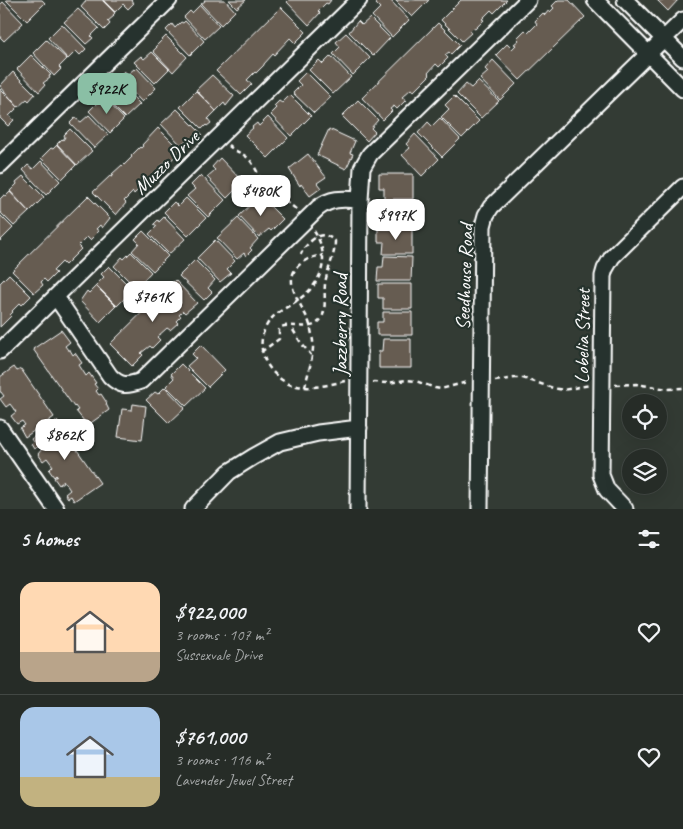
<!DOCTYPE html>
<html lang="en">
<head>
<meta charset="utf-8">
<style>
	body { margin:0; font-family:Caveat,sans-serif; background:#323833; color:#f1f3f6; height:100vh; display:flex; flex-direction:column; font-size:19px; white-space:nowrap }
	* { box-sizing:border-box; margin:0 }
	p { font-size:16px; color:#a4a7a7 }
	.icon { flex:none; width:28px; height:28px; fill:none; stroke:currentColor; stroke-width:2; stroke-linecap:round; stroke-linejoin:round }
	.map { position:relative; height:509px; overflow:hidden }
	.sheet { display:flex; flex-direction:column; background:#262c27; flex:1 }
	.sheet>* { flex:none }
	.controls { position:absolute; left:622px; top:394px; display:grid; gap:10px }
	.controls a { display:grid; place-items:center; width:45px; height:45px; border-radius:50%; background:#262c27; box-shadow:0 5px 20px #0002,0 0 0 1px #424844; font-size:25px }
	.price { position:absolute; translate:-50% -42px; padding:0 11px; border-radius:10px; background:#fff; color:#222; font-size:16px; line-height:32px; filter:drop-shadow(0 1px 2px #0008) }
	.price::after { content:''; position:absolute; left:50%; top:30px; width:15px; height:11px; margin-left:-8px; background:inherit; clip-path:polygon(0 0,100% 0,50% 100%) }
	.price.current { background:#8abfa5; color:#111 }
	ul { padding:0; list-style:none }
	li { display:flex; align-items:center; gap:15px; height:125px; padding:0 20px }
	li+li { border-top:1px solid #424844 }
	li span { display:grid; place-items:center; flex:none; width:140px; height:100px; border-radius:15px; color:#555 }
	li>.icon { margin-inline-start:auto }
	span .icon { width:60px; height:60px; fill:#fffc; stroke-width:1 }
	li b { font-size:21px }
	h2 { display:flex; justify-content:space-between; align-items:center; height:60px; padding:0 20px; font-size:21px }
	.map>svg:first-child { display:block }
	.building { fill:#665b51; stroke:#fff }
	.lines { fill:none; stroke-linecap:round; stroke-linejoin:round }
	.street-casing { stroke:#fff; stroke-width:19 }
	.path { stroke:#fff; stroke-width:2.5; stroke-dasharray:5 4; stroke-linecap:butt }
	.street { stroke:#26332d; stroke-width:15 }
	.labels { text-anchor:middle; stroke-width:4.5; stroke-linejoin:round; paint-order:stroke }
	.street-label { font-size:20px; fill:#fff; stroke:#26332d }
</style>
</head>
<body>
<div class="map">
<svg width="683" height="509" viewBox="0 0 683 509">
	<rect width="100%" height="100%" fill="#333b34"/>
	<filter id="ink" filterUnits="userSpaceOnUse"><feTurbulence type="fractalNoise" baseFrequency=".02" numOctaves="2"/><feDisplacementMap in="SourceGraphic" scale="10" xChannelSelector="R" yChannelSelector="G"/><feConvolveMatrix kernelMatrix="1 2 1 2 8 2 1 2 1" color-interpolation-filters="sRGB"/></filter>
	<g filter="url(#ink)">
		<!-- building -->
		<path class="building" d="M6,0h36l3,3 -18,18z
			M87,0h15l13,13 -2,2 1,1 -6,5 -1,-1 3,4 -6,6 -23,-23z
			M103,0h29l-1,1 3,2 -6,6 -5,-5 -8,8z
			M204,0h21l10,11 -14,14 -20,-21 4,-3z
			M229,0h17l-9,8z
			M289,0h42l-3,4 -2,-1 -8,8 2,2 -11,12 -22,-23z
			M380,0h10l19,20 -17,17 -20,-21 8,-8 -4,-4z
			M395,0h34l-17,17z
			M461,0h46l-13,13 -3,-3 -9,9 2,1 -9,9 -2,-1 -3,3 1,2 -9,8 -21,-21z
			M558,0h11l16,17 -65,63 -24,-25 11,-11 5,5 4,-4 -2,-1 5,-4 -2,-2 8,-8 3,3 9,-9 -2,-3 8,-8 2,2 4,-5 1,2 4,-4 -2,-2z
			M657,0h21l-10,11z
			M3,2l20,21 -19,18 -4,-4v-32z
			M200,5l19,21 -14,13 -21,-22 6,-6 2,2z
			M281,7l25,25 -11,11 -5,-5 -16,17 -1,-1 -9,10v1l-8,8 -1,-1 -8,8 5,4 -11,11 -25,-24z
			M78,9l21,19 -8,8 2,2 -7,6 -22,-22z
			M370,18l20,20 -17,18 -24,-24 9,-11 4,4z
			M185,21l19,20 -14,14 -24,-25 6,-6 3,4 6,-6 2,1z
			M438,23l22,22 -9,9 -2,-2 -4,3 3,3 -9,9 -3,-3 -8,9 2,2 -16,16 -3,-2 -9,8 4,3 -9,9 -3,-3 -4,3 2,2 -9,9 -21,-22z
			M62,24l24,25 -6,6 -4,-4 -8,8 -20,-21z
			M346,33l24,25 -17,17 -20,-21 7,-7 -4,-5z
			M166,36l21,21 -14,15 -20,-21 4,-4 -1,-1z
			M46,40l21,19 -8,8 2,2 -7,7 -21,-23z
			M152,52l17,17 -14,14 -21,-21 7,-6 3,3z
			M31,55l20,20 -2,1 1,2 -7,5 2,2 -6,7 -22,-23z
			M331,56l20,21 -18,17 -24,-24 10,-10 4,4z
			M493,60l23,24 -16,16 -20,-21 8,-7 -3,-3z
			M137,68l19,20 -14,14 -24,-25 6,-6 4,3 6,-5 1,1z
			M13,72l22,22 -6,7 -2,-2 -9,8 -18,-21z
			M306,72l25,25 -17,16 -21,-20 8,-8 -4,-4z
			M212,75l22,21 -8,10 -2,-3 -8,8 -20,-21z
			M478,81l21,20 -18,17 -24,-24 9,-10 5,4z
			M118,82l22,22 -15,14 -20,-20 8,-8 -1,-1z
			M0,89l18,18 -9,9 5,4 -6,6 -8,-8z
			M196,91l20,20 -8,8 3,4 -4,3 -1,-1 -4,4 -22,-22z
			M290,95l21,21 -20,20 -20,-21 1,-1 -1,-1 5,-5 -2,-2 5,-5 3,2z
			M454,96l25,25 -17,17 -21,-21 8,-8 -4,-4z
			M105,99l19,20 -14,14 -21,-22 10,-10 2,1z
			M358,100l20,20 -7,8 4,4 -8,9 -25,-25z
			M177,109l25,25 -9,8 -4,-4 -8,7 -20,-21z
			M89,115l19,20 -14,13 -24,-25 5,-5 6,4z
			M268,117l20,21 -20,20 -23,-23 8,-7 -1,-1 5,-4 2,3z
			M440,118l20,21 -18,18 -24,-24 10,-11 4,4z
			M158,128l23,23 -12,11 -2,-2 -16,17 -1,-1 -9,9 1,1 -8,8 -1,-2 -9,9 2,2 -10,12 -23,-23 17,-16 2,1 2,-2 -2,-1 10,-9 1,1 9,-9 -1,-1 9,-9 1,1 2,-2 -1,-1z
			M70,129l22,22 -15,14 -20,-21 5,-5 1,1 2,-3 -1,-2z
			M329,129l26,12 -5,12 3,1 -7,15 -29,-14z
			M415,134l24,25 -17,17 -20,-21 8,-7 -4,-4z
			M57,145l19,20 -14,14 -21,-21 10,-10 2,1z
			M308,154l18,23 -9,6 4,5 -11,8 -9,-12 -1,2 -11,-17z
			M220,158l23,24 -16,16 -20,-21 8,-7 -3,-3z
			M41,161l19,20 -14,14 -23,-25 5,-5 5,4z
			M379,174h34v25h-29v-11h-5z
			M201,175l24,25 -17,17 -21,-21 8,-7 -4,-4z
			M23,176l21,21 -15,15 -19,-21 7,-7 -1,-2z
			M10,192l19,20 -15,14 -14,-14v-13l4,-4 2,1z
			M88,196l22,22 -8,10 -2,-3 -4,4 3,2 -9,9 -3,-3 -9,9 3,3 -16,16 -3,-3 -9,9 3,2 -9,9 -3,-3 -3,3 2,3 -9,8 -22,-22z
			M260,196l23,23 -12,12 -2,-2 -10,8 -20,-21z
			M186,198l20,20 -18,18 -24,-24 10,-10 4,4z
			M384,201l29,1v24l-35,-1v-13h6z
			M0,215l13,13 -13,13z
			M164,217l21,22 -16,15 -20,-20 8,-8 -3,-2 4,-4 1,2z
			M238,218l20,21 -8,9 2,2 -6,6 -2,-3 -7,6 -20,-21z
			M378,229h34v25h-29l1,-12h-6z
			M143,231l25,25 -15,15 -21,-20 7,-8 -4,-4z
			M215,240l20,21 -8,8 4,4 -11,9 -23,-24z
			M131,252l20,20 -15,16 -22,-22 8,-9 2,2z
			M384,256l28,1 -1,24h-34l1,-14h5z
			M195,260l20,20 -7,8 4,4 -8,8 -25,-24z
			M109,266l24,24 -16,16 -21,-21 8,-8 -3,-3z
			M9,274l22,22 -9,9 -2,-2 -8,8 1,1 -3,3 1,1 -11,11v-44z
			M175,280l22,23 -12,10 -2,-2 -4,4 2,1 -5,5 2,2 -8,7 -3,-2 -10,9 3,3 -8,8 -2,-2 -9,7 2,2 -11,11 -22,-22z
			M378,284h34v25h-29v-11h-5z
			M96,286l20,20 -16,16 -20,-21 7,-10 2,2z
			M383,312h29v23h-35v-13h6z
			M61,330l9,12 -5,4 3,4h2l3,5 2,-2 7,10 -3,2 7,11 3,-3 7,10 -2,1 4,5 -2,2 3,4 2,-1 6,9 -1,1 3,6 -21,15 -3,-4h-1l-8,-10 2,-1 -3,-4 -1,1 -41,-58z
			M383,339h28v29h-32v-17h3z
			M201,345l24,25 -17,17 -21,-21 9,-8 -4,-4z
			M181,364l24,24 -19,18 -20,-20 8,-8 -3,-4z
			M14,367l3,4 4,-2 33,48 -29,20 -5,-9 5,-3 -3,-4 -5,3 -6,-8 5,-4 -6,-8 -4,3 -6,-8 4,-3 -3,-4h-1v-15z
			M165,387l20,21 -16,15 -23,-23 9,-8 3,2z
			M133,404l13,2 -4,34 -24,-3 4,-28 10,1z
			M57,421l43,62 -26,18 -3,-5 -3,2 -3,-4 5,-4 -6,-9 -5,4 -5,-7 3,-2 -1,-1 -2,2 -5,-7 4,-4 -6,-8 -4,3 -5,-7 4,-5 -3,-4 -5,4 -3,-5 2,-2 -2,-3z"/>
		<g class="lines">
			<defs>
				<path id="street" d="M595,0l88,89
					M625,0l58,58
					M0,165l169,-165
					M56,297l54,79c11,11 17,10 31,5l177,-173c14,-11 26,-9 42,-8
					M0,351l359,-351
					M0,428l56,81
					M193,509l36,-37 24,-15 27,-15 38,-9 41,-5
					M358,509l2,-309 2,-32 8,-14 158,-154
					M480,509l3,-283 3,-11 5,-8 192,-187
					M625,509l-18,-19 -6,-15 2,-199 2,-7 7,-12 71,-70"/>
			</defs>
			<!-- street casing -->
			<use href="#street" class="street-casing"/>
			<!-- path -->
			<path class="path" d="M228,145c6,6 14,8 20,13 8,8 10,19 18,27 9,10 21,16 31,25
				M314,231c17,26 9,52 -16,69 -11,8 -23,12 -30,23 -15,23 -2,50 21,61 4,2 10,2 14,3 14,1 29,-3 42,-6
				M293,330l8,13 10,12
				M261,352l18,-13v-9l2,-3c10,-4 25,3 35,-3 3,-2 6,-5 7,-9 3,-10 1,-21 2,-31 2,-15 10,-27 10,-43 -9,-7 -14,-8 -23,-1 -5,5 -8,7 -11,14
				M495,381l20,-3h8l30,10 10,2 27,-5
				M373,382l14,1 20,-3 9,1 19,7 6,1 26,-7
				M615,385l21,-1 32,5 15,-1
				M305,387c3,-15 9,-31 8,-46 -1,-6 -2,-13 -4,-19 -9,-22 -33,-46 -1,-63 5,-2 10,-3 15,-4"/>
			<!-- street -->
			<use href="#street" class="street"/>
		</g>
	</g>
	<g class="labels">
		<!-- street labels -->
		<g class="street-label">
			<text transform="translate(166 162) rotate(-44)" y="7">Muzzo Drive</text>
			<text transform="translate(464 277) rotate(-88)" y="7">Seedhouse Road</text>
			<text transform="translate(340 325) rotate(-90)" y="7">Jazzberry Road</text>
			<text transform="translate(582 336) rotate(-89)" y="7">Lobelia Street</text>
		</g>
	</g>
</svg>
<div class="controls">
<a><svg class="icon" aria-label="locate" viewBox="0 0 24 24"><circle cx="12" cy="12" r="6"/><path d="M12 2v4M12 18v4M2 12h4M18 12h4"/></svg></a>
<a><svg class="icon" aria-label="layers" viewBox="0 0 24 24"><path d="M12 4l9 5-9 5-9-5zM3 14l9 5 9-5"/></svg></a>
</div>
<b class="price current" style="left:107px;top:115px">$922K</b>
<b class="price" style="left:261px;top:217px">$480K</b>
<b class="price" style="left:396px;top:241px">$997K</b>
<b class="price" style="left:153px;top:323px">$761K</b>
<b class="price" style="left:65px;top:461px">$862K</b>
</div>
<section class="sheet">
<h2>5 homes<svg class="icon" aria-label="filters" viewBox="0 0 24 24"><path d="M4 7h16M4 17h16"/><circle cx="9" cy="7" r="2"/><circle cx="15" cy="17" r="2"/></svg></h2>
<ul>
<li><span style="background:linear-gradient(#ffd9b3 70%,#b9a48a 0)"><svg class="icon" aria-label="home" viewBox="0 0 24 24"><path d="M3 11l9-7 9 7M6 9v11h12V9"/></svg></span><div><b>$922,000</b><p>3 rooms · 107 m²</p><p>Sussexvale Drive</p></div><svg class="icon" aria-label="heart" viewBox="0 0 24 24"><path d="M12 20l-8-8c-3-5 5-10 8-4 3-6 11-1 8 4z"/></svg></li>
<li><span style="background:linear-gradient(#a9c7e8 70%,#c2b280 0)"><svg class="icon" aria-label="home" viewBox="0 0 24 24"><path d="M3 11l9-7 9 7M6 9v11h12V9"/></svg></span><div><b>$761,000</b><p>3 rooms · 116 m²</p><p>Lavender Jewel Street</p></div><svg class="icon" aria-label="heart" viewBox="0 0 24 24"><path d="M12 20l-8-8c-3-5 5-10 8-4 3-6 11-1 8 4z"/></svg></li>
</ul>
</section>
</body>
</html>
